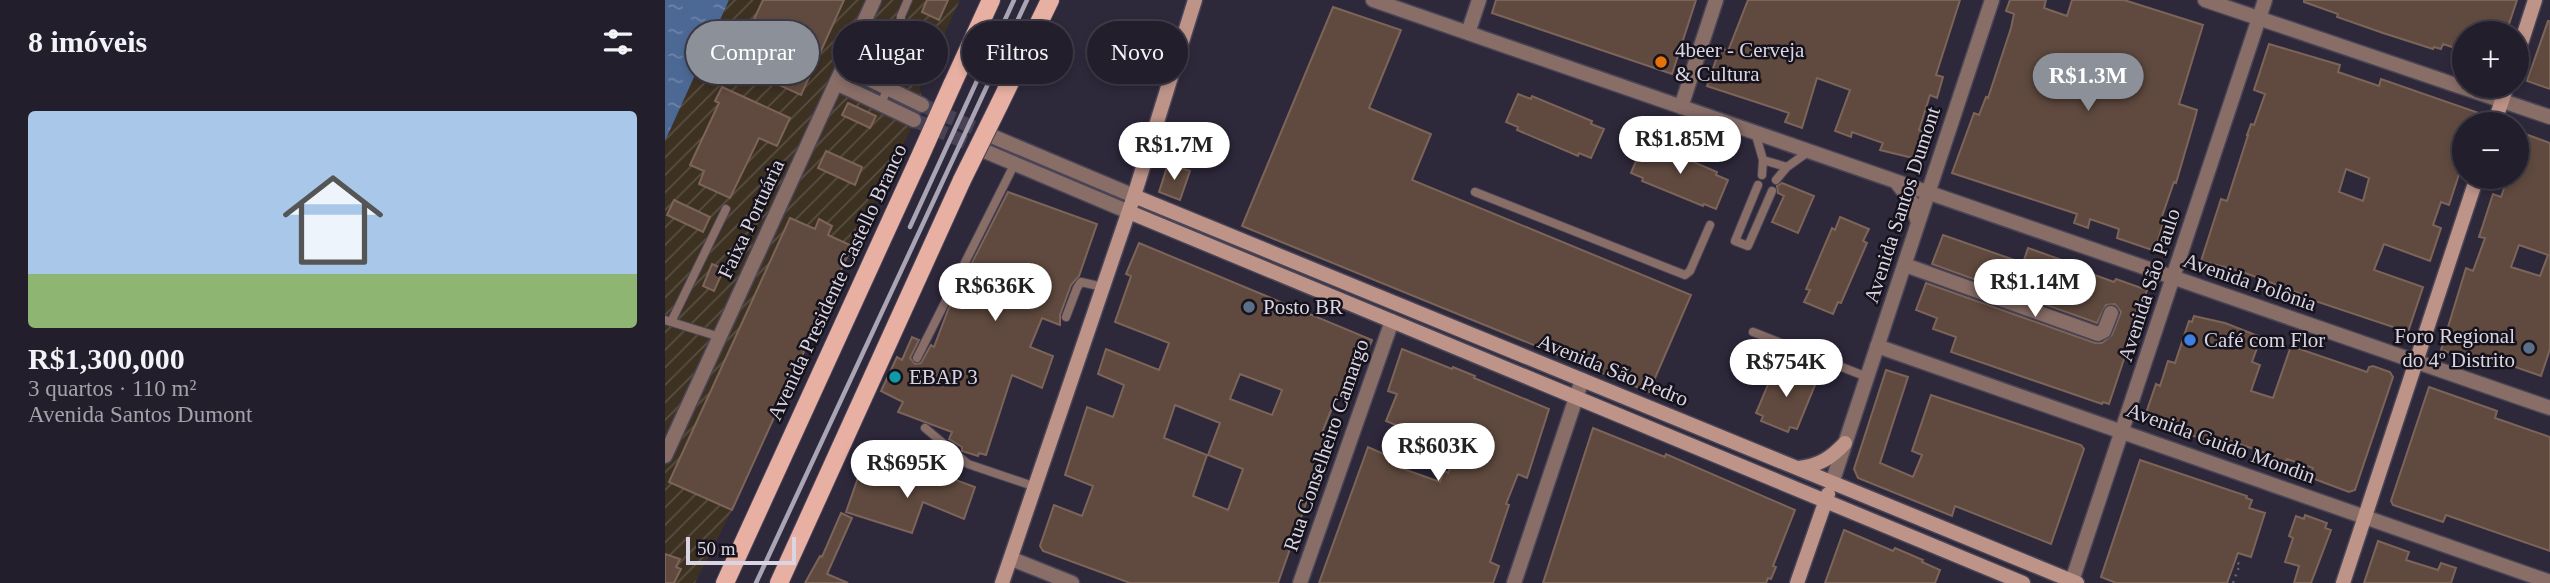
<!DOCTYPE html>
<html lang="pt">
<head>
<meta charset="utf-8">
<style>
	body { margin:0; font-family:Georgia,serif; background:#2a2734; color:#f1f3f6; height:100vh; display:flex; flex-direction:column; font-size:26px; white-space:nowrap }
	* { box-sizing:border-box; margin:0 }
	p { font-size:23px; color:#a2a2a9 }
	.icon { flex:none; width:38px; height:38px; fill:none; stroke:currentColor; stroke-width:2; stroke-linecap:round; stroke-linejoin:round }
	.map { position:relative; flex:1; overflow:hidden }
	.details { display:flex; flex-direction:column; background:#221e2c; width:665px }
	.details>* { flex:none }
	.hud { position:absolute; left:21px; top:21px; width:665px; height:63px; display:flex; gap:14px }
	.fabs { position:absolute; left:1787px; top:21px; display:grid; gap:14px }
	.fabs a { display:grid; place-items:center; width:77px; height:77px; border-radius:50%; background:#221e2c; box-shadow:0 4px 10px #0003,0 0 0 2px #3f3c48; font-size:35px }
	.scale { position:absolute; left:21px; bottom:18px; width:110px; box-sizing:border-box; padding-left:7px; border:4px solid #d9d5e2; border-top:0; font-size:19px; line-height:24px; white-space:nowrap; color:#d9d5e2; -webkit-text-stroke:5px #15121b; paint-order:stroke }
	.price { position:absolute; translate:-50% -60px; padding:0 16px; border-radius:24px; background:#fff; color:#222; font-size:23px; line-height:46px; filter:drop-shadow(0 2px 4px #0008) }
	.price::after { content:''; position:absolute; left:50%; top:42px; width:21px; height:16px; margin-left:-10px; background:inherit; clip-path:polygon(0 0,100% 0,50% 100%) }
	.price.on { background:#8c9099; color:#fff }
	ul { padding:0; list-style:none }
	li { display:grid; align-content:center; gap:14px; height:371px; padding:0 28px }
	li+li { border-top:2px solid #3f3c48 }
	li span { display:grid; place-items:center; height:217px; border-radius:7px; color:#555 }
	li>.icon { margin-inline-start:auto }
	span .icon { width:126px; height:126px; fill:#fffc; stroke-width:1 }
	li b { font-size:30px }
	h2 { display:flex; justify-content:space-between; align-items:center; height:84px; padding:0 28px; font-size:30px }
	.chip { padding:0 24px; border-radius:32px; background:#221e2c; box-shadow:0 4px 10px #0003,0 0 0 2px #3f3c48; font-size:24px; line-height:63px }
	.chip.on { background:#8c9099; color:#fff }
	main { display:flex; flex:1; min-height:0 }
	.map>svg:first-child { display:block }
	.industrial { fill:url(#industrial-furrows) }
	.water { fill:url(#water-ripples) }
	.building { fill:#604a3f; stroke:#7c6459; stroke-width:2; fill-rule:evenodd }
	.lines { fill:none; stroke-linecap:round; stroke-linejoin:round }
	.street-tunnel { stroke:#484254; stroke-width:14; stroke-dasharray:14 7; stroke-linecap:butt }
	.lane-casing { stroke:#494456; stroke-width:10 }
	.street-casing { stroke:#494456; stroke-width:17 }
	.secondary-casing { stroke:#494456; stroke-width:17 }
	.primary-casing { stroke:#494456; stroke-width:20 }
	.path { stroke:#676172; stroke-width:2.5; stroke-dasharray:2 5; stroke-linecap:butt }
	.lane { stroke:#896e68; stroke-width:8 }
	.street { stroke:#896e68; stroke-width:14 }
	.secondary { stroke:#be9489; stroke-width:14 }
	.primary { stroke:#e7b0a3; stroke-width:18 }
	.rail { stroke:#aaa5b4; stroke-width:4.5 }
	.primary-bridge-casing { stroke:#494456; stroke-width:20; stroke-linecap:butt }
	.primary-bridge { stroke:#e7b0a3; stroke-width:18 }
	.food-dot { fill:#e8710a; stroke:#15121b; stroke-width:2.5 }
	.service-dot { fill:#5c6f8a; stroke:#15121b; stroke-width:2.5 }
	.shop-dot { fill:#3f7fe0; stroke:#15121b; stroke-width:2.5 }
	.culture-dot { fill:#0f9aa8; stroke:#15121b; stroke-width:2.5 }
	.labels { text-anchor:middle; stroke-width:5; stroke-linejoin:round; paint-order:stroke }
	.poi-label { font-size:21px; fill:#d9d5e2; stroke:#15121b; text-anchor:start }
	.street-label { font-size:21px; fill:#d9d5e2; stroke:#15121b }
</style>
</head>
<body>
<main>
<section class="details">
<h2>8 imóveis<svg class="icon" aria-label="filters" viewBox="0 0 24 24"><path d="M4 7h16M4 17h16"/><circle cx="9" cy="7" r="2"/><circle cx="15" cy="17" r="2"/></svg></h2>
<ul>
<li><span style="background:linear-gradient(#a9c7e8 75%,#8fb573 0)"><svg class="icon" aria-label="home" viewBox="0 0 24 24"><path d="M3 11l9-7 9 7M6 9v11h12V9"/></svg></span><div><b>R$1,300,000</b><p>3 quartos · 110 m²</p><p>Avenida Santos Dumont</p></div></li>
</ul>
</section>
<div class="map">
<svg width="1885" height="583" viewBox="0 0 1885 583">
	<defs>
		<pattern id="industrial-furrows" width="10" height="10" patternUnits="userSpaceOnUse" patternTransform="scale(1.75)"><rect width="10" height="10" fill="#3d3122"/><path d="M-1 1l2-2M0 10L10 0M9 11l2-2" fill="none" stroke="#584e42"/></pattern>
		<pattern id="water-ripples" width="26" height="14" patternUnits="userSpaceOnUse" patternTransform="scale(1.75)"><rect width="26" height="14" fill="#4c6995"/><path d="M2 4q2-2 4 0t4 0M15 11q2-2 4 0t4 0" fill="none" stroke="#6e84a8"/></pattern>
	</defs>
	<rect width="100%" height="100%" fill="#2e283b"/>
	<!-- industrial -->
	<path class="industrial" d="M64,0h231l-40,88 3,17 -71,141 -120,264 -37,73h-30v-442z"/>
	<!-- water -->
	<path class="water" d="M0,0h64l-64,141z"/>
	<!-- building -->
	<path class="building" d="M98,0h81l-43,95 -68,-31z
		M262,0h21l-9,20 -17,-8z
		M831,0h200l-24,74 -180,-61z
		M1083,0h212l-24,75 7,2 -6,21 -7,-3 -11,35 6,2 -8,27 -37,-9 3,-7 -31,-11 -1,5 -16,-6 15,-41 -33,-12 -15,50 -17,-6 4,-9 -82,-27 13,-38 8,3z
		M1345,0h36l-2,8 23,8 5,-16h52l79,25 -24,79 18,6 -2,8 -19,65 -2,-1 -14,40 3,1 -8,28 -38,-13 2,-9 -29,-10 -2,9 -14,-5 3,-9 -125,-41 22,-60 5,2 7,-18 2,1 23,-70 3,-14 -8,-3z
		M1639,0h213l-11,33 -30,-8 -3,8h-9v18l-21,-7 -2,5 -7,-2 -1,2 -50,-16 -46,-16 1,-3 -34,-12z
		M668,7l68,23 -32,78 62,26 -19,46 279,115 -42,97 -407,-166z
		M1883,21h2v68l-23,-8z
		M1604,44l71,21 -2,7 41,14 2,-7 98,34 -4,11h-11v35l-15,46 -8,-3 -8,23 8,3 -11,33 -46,-17 -10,26 49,17 -15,45 -105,-35 1,-2 -64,-24 -39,-10 20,-62 6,2 21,-66h-1l4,-11 3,1 11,-31 -11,-4zM1681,169l23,9 -6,23 -24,-9z
		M57,87l68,31 -13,28 -18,-8 -29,60 -31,-14 5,-13 -14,-6 29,-62 -4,-2z
		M853,94l13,5 1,-3 60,25 -1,3 13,5 -13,29 -12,-5 -1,3 -61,-26 1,-3 -12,-5z
		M183,103l28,13 -6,12 -28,-13z
		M1852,131l33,12v206l-9,27 -40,-14 -2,6 -58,-18 25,-82 7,3 12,-33 -6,-1 14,-43 8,3 7,-20h9zM1854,245l29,10 -8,21 -29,-9z
		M978,144l12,6 2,-4 60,26 -1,3 12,5 -12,29 -12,-5 -1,2 -61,-25 1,-3 -12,-5z
		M161,151l36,16 -7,18 -37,-17z
		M503,164l22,7 -10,29 -21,-8z
		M1117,183l32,13 -16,37 -26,-11 12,-26 -6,-3 -1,-7z
		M343,192l89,32 -18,52 -8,9 -11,30v10l-18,-7 -12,29 23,9 -11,32 -30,-13 -26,80 -7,-2 -1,3 -16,-5v-4l-13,-8 3,-7 -54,-20 5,-10 -22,-11 16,-34 5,3 10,-23 7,3 -9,18 5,6 6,-1 10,-18 3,2 14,-37z
		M9,200l36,17 -7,15 -36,-17z
		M1175,217l29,12 -6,12 4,2 -26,60 -3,-1 -5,12 -29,-12 6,-12 -4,-1 26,-61 3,2z
		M125,218l25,11 4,-10 13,7 -4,9 24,11 -120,264 -63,-28z
		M1278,235l80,28 5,-15 62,22 -1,3 25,9 2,-3 31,11 -38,114 -6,-2 -1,2 -151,-52 5,-15 -23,-8 4,-11 -21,-8 10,-27 169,60h7l10,-8 9,-23 -6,-8 -9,1 -9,18 -62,-22 3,-8 -34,-12 -3,8 -69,-25z
		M474,243l233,97 -13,31 -5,-2 -11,30 -6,-3 -16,39 8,3 -51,145h-148l-87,-32 -3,-5 14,-41 28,11 11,-30 -28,-11 22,-68 26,10 11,-32 -26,-11 8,-25 53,21 10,-27 -54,-21 16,-46 -5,-2zM575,374l42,16 -10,25 -42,-16zM510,405l45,18 -12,32 35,14 -15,41 -35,-14 14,-41 -43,-17z
		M47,264l12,5 -10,22 -11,-5z
		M1529,316l31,7 36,14 -9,25 8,3 -9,26 22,7 18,-52 76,26 2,-5 4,-1 17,6 3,5 -38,113 -6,2 -32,-12 -7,-4 3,-8 -26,-9 -3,8 -12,-4 2,-7 -52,-18 -2,7 -76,-26 12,-35 4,2 8,-25 7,2 14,-42 3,1z
		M737,349l50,20 1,-2 22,9 -1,2 75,31 -22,69 -9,-4 -12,30 3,1 -19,57 9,4 -6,17h-174l49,-136 25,11 -2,5 7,4 42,15 4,-11 4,2 9,-22 -7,-3 2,-6 -24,-7 -1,3 -41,-17 11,-27 -9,-3z
		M1119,366l27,11 -3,5 7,3 -18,44 -7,-2 -2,5 -27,-11 2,-5 -7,-3 19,-45 7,3z
		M1221,370l22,7 -28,86 33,14 9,-22 -10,-4 19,-56 150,50 3,4 -33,95 -96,-38 -3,10 -94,-38 -4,-9z
		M1764,387l68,24 -2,7 55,19v114l-104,-36 -3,7 -50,-17 -2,-4z
		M928,428l72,29 1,-3 129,56 -22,56 3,1 -5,12 -3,-1 -2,5h-223z
		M1475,460l107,36 -1,2 6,2 -3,8 16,5 -14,44 -13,-4 -11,30h-111l-15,-6z
		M195,472l40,14 2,-6 16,5 3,-9 14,5 2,-8 38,14 -11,32 -41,-17 -11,31 -66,-21z
		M176,513l11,5 -25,56 21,9h-43l15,-27 2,1z
		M1640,515l22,8 -2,5 6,2 -20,53h-17l5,-17 -14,-4 8,-24 -4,-2 7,-20 8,3z
		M1179,530l49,21 2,-3 28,12 -1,2 18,8 -5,13h-110z
		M1713,541l31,11 -3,8 32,10 3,-7 15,5 -5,15h-87z
		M0,554l15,5 -4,8 5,2 -7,14h-9z"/>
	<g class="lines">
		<!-- street-tunnel -->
		<path class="street-tunnel" d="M257,105l71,31
			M249,120l72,31"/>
		<defs>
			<path id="lane" d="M216,104l15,-36 5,-52 7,-16
				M1090,132l8,28 -1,15
				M1098,160l24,7
				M1111,180l11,-13 21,-15
				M1093,185l-23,56 13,5 24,-55
				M810,192l210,83 5,-4 20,-46
				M401,317l11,-29 4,-6 22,5
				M0,320l55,17
				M7,320l54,-111
				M1088,332l114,45
				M252,358l99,-197
				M260,428l43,36 68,23"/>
			<path id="street" d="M708,0l1177,408
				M1540,0l345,117
				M803,33l11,-33
				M179,67l78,38
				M171,83l78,37
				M1016,107l35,-107
				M329,137l140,59
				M322,152l142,60
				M1232,183l15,19 6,21
				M1240,265l193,69 6,-3 7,-18
				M1212,346l673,236
				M0,456l209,-456
				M1167,483l160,-483
				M347,559l60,24
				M1407,581l193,-581
				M635,583l92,-262
				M849,583l68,-203"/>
			<path id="secondary" d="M1852,56l18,-56
				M1829,124l13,-38
				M469,196l943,387
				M464,212l894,371
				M1134,468c21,-3 32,-10 46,-25
				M337,583l132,-387 61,-196
				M1132,583l31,-89
				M1678,583l134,-406"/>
			<path id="primary" d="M287,85l39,-85
				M334,105l51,-105
				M60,583l193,-422
				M114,583l183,-403"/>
		</defs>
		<!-- lane casing -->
		<use href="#lane" class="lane-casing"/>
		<!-- street casing -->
		<use href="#street" class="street-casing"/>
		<!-- secondary casing -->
		<use href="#secondary" class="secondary-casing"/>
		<!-- primary casing -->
		<use href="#primary" class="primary-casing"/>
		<!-- path -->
		<path class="path" d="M1568,583l7,-19 -5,-2"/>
		<!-- lane -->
		<use href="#lane" class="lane"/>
		<!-- street -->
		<use href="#street" class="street"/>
		<!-- secondary -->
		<use href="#secondary" class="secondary"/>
		<!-- primary -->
		<use href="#primary" class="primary"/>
		<!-- rail -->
		<path class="rail" d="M245,227l104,-227
			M91,583l271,-583"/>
		<defs>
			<path id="primary-bridge" d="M253,161l34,-76
				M297,180l37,-75"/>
		</defs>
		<!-- primary-bridge casing -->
		<use href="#primary-bridge" class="primary-bridge-casing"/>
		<!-- primary-bridge -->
		<use href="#primary-bridge" class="primary-bridge"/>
	</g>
	<!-- markers -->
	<circle class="food-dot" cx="996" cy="62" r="7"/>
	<g class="service-dot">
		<circle cx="584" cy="307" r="7"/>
		<circle cx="1864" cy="348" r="7"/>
	</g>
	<circle class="shop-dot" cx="1525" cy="340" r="7"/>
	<circle class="culture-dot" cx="230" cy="377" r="7"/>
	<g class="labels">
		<!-- poi labels -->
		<g class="poi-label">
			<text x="1010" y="57">4beer - Cerveja<tspan x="1010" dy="24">&amp; Cultura</tspan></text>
			<text x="598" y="314">Posto BR</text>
			<text x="1850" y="343" text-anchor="end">Foro Regional<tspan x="1850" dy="24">do 4º Distrito</tspan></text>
			<text x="1539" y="347">Café com Flor</text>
			<text x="244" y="384">EBAP 3</text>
		</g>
		<!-- street labels -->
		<g class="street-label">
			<text transform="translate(1237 205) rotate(-72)" y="7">Avenida Santos Dumont</text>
			<text transform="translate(86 219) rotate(-65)" y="7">Faixa Portuária</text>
			<text transform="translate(172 282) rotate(-65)" y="7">Avenida Presidente Castello Branco</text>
			<text transform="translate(1585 282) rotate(19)" y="7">Avenida Polônia</text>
			<text transform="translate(1484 285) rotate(-72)" y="7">Avenida São Paulo</text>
			<text transform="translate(948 370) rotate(22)" y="7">Avenida São Pedro</text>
			<text transform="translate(1556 443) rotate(20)" y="7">Avenida Guido Mondin</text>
			<text transform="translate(661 445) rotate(-71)" y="7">Rua Conselheiro Camargo</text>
		</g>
	</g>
</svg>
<div class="fabs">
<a>+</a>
<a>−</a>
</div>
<div class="scale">50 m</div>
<b class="price on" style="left:1423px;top:113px">R$1.3M</b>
<b class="price" style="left:1015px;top:176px">R$1.85M</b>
<b class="price" style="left:509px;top:182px">R$1.7M</b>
<b class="price" style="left:1370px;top:319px">R$1.14M</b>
<b class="price" style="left:330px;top:323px">R$636K</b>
<b class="price" style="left:1121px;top:399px">R$754K</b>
<b class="price" style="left:773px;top:483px">R$603K</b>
<b class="price" style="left:242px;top:500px">R$695K</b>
<div class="hud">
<a class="chip on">Comprar</a>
<a class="chip">Alugar</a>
<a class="chip">Filtros</a>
<a class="chip">Novo</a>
</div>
</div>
</main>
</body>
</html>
